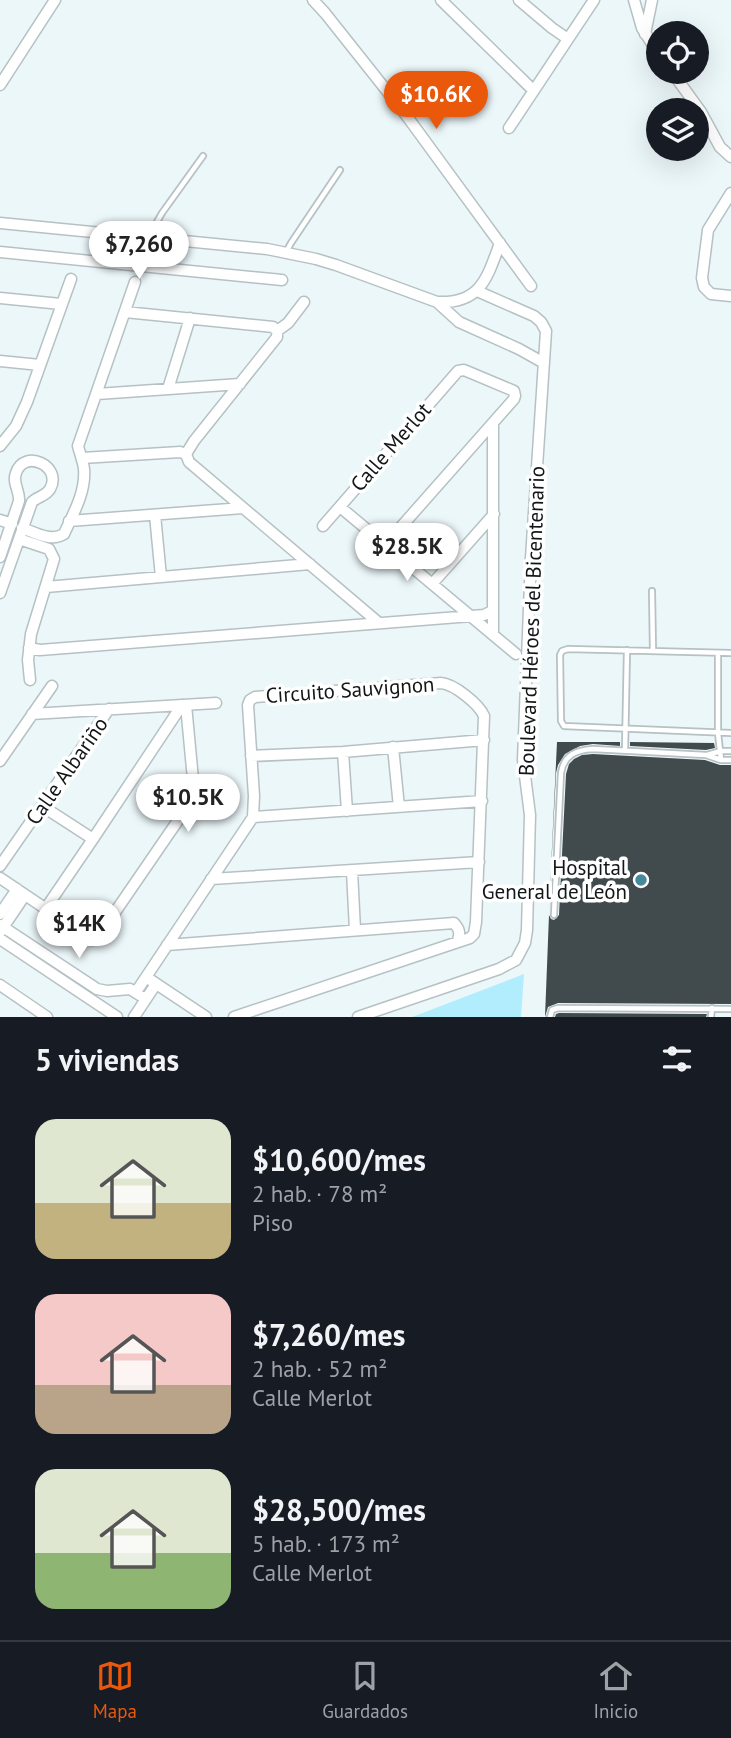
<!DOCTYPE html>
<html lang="es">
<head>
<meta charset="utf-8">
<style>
	body { margin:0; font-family:"PT Sans",sans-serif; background:#20242c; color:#f1f3f6; height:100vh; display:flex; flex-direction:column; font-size:26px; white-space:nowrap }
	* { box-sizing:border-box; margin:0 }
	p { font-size:23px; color:#9ea1a6 }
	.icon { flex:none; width:38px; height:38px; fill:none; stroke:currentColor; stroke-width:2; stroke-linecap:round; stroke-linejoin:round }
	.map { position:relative; height:1017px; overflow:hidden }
	.drawer { display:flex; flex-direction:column; background:#171b24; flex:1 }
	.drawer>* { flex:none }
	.controls { position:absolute; left:646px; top:21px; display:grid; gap:14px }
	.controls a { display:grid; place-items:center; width:63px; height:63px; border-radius:50%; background:#171b24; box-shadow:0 7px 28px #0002; font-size:35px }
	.price { position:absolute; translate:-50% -60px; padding:0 16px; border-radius:24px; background:#fff; color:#222; font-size:23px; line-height:46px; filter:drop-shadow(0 2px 4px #0008) }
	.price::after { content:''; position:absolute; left:50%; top:42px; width:21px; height:16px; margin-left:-10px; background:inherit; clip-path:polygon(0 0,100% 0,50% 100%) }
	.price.current { background:#ea580c; color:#fff }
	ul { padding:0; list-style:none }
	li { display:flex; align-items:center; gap:21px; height:175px; padding:0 35px }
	li span { display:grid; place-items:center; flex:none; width:196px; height:140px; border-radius:21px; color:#555 }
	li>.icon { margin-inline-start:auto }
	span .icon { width:84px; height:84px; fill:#fffc; stroke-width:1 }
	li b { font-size:30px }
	h2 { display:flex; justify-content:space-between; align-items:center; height:84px; padding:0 35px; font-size:30px }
	.menu { display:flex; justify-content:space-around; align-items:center; height:98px; border-top:2px solid #363941; background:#171b24; font-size:19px; color:#9ea1a6 }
	.menu a { display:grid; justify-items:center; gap:4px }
	.menu .current { color:#ea580c }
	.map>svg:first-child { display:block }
	.green { fill:#b2edfe }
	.building { fill:#414a4c }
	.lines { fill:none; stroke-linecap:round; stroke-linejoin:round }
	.lane-casing { stroke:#b6c1c4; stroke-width:8 }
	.street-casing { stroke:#b6c1c4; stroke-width:13 }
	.lane { stroke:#fff; stroke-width:4.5 }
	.street { stroke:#fff; stroke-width:10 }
	.poi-dot { fill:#47899a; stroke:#fff; stroke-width:2.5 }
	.labels { text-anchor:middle; stroke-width:7; stroke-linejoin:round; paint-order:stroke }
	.street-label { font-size:21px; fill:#121617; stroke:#fff }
	.poi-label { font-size:21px; fill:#121617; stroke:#fff; text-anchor:end }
</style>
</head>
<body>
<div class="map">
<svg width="731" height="1017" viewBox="0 0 731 1017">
	<rect width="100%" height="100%" fill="#ecf7fa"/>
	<!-- green -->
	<path class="green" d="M524,974l-3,43h-109z"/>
	<!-- building -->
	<path class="building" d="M557,742h63v4l-27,-2 -13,2 -15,8 -7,11 -2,8 -7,138z
		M630,742l84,1 1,5 -9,2 -76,-4z
		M593,754l112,6 15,5h11v239l-173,-1 -10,4 -3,10 4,-102 2,4 3,1 5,-5 7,-141 3,-10 5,-5 8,-4z
		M559,1013l148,1 -1,3h-151l1,-3z"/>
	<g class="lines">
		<defs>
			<path id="lane" d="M149,236l13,-23 41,-57
				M286,252l5,-9 49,-73
				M652,591l1,60
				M718,653v80l3,27
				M731,653l-163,-4 -6,2 -2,4 1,66 3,5 167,7
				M625,750l2,-100
				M707,755l14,-4h10
				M554,915l7,-142c3,-18 15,-23 32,-24l113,6 15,5h10
				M550,1017l2,-7 6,-2 173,1
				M711,1017l1,-9"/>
			<path id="street" d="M313,0l12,13 81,102 125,171
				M441,0l92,90
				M519,0l33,28 16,11
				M634,0l8,28 16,25
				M645,34l7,-34
				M672,72l29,40 19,35 11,10
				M0,85l55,-85
				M509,128l85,-128
				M731,193l-23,37 -6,48 2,9 7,7 20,2
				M0,223l267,26 49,10 20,6 101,37c44,2 50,-24 63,-59
				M0,252l282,28
				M0,298l61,6
				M437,302l22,20 60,27 25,14
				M125,312l148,15 4,4
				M0,361l40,4
				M168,389l22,-71
				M97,394l143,-10
				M0,446l16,-20 11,-24 44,-123
				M186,454l3,8 190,161
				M186,454l8,-13 83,-104v-6l11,-8 16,-21
				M82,458l98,-6 6,2
				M340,507l176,147
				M155,515l6,62
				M0,520l12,4
				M69,521l174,-13
				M323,526l135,-155 6,-1 50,21 1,5 -1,3 -129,146
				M22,528c14,5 29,14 42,6 9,-20 22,-42 20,-65 -1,-8 -4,-15 -6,-23l57,-164
				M19,539l30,10 5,10 -23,75 -3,26 2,20
				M0,557l19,-56c1,-10 -7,-18 -3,-28 8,-25 47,-7 34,16 -4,7 -13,8 -18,13l-32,91
				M432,584l62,-70
				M46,587l264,-23
				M493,635v-212
				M29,648l11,2 444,-35 8,-4
				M32,714l184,-11
				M393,747l6,60
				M343,752l4,59
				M251,756l92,-4 141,-12
				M0,761l52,-75
				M42,806l51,33
				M253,817l229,-16
				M0,866l109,-157
				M352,871l3,59
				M0,878l89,60 3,2 6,-3 94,-137 2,-10 -8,-85
				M211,879l268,-17
				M46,908l47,-69 89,-134
				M0,914l17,-25
				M0,925l97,64 10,2 23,-2 16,10
				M0,932l25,-37
				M0,939l117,78
				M167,945l287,-22c6,7 6,10 4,18
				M146,977l60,40
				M0,985l47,32
				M136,992l117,-175 1,-21 -6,-91 2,-5 5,-3 186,-14c13,1 38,21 43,33l-8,206 -2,12 -4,4 -236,79
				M134,1017l22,-33
				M358,1017l141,-48 17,-9 9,-17 2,-13 3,-115 -7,-55 8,-202 15,-227 -5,-9 -7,-6 -57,-25"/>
		</defs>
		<!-- lane casing -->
		<use href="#lane" class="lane-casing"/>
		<!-- street casing -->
		<use href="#street" class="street-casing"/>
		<!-- lane -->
		<use href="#lane" class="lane"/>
		<!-- street -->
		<use href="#street" class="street"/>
	</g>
	<!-- markers -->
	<circle class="poi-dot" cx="641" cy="880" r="7"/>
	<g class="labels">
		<!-- street labels -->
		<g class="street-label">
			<text transform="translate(391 447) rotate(-49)" y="7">Calle Merlot</text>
			<text transform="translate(532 621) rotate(-88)" y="7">Boulevard Héroes del Bicentenario</text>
			<text transform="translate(350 690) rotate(-4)" y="7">Circuito Sauvignon</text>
			<text transform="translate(67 771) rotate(-55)" y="7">Calle Albariño</text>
		</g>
		<!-- poi labels -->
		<g class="poi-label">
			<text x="627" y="875">Hospital<tspan x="627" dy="24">General de León</tspan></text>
		</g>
	</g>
</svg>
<div class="controls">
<a><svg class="icon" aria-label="locate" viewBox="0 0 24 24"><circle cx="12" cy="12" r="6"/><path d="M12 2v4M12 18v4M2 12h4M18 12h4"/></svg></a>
<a><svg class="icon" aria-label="layers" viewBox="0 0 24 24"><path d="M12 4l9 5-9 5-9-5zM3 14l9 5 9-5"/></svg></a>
</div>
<b class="price current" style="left:436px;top:131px">$10.6K</b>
<b class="price" style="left:139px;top:281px">$7,260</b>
<b class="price" style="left:407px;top:583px">$28.5K</b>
<b class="price" style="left:188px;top:834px">$10.5K</b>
<b class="price" style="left:79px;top:960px">$14K</b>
</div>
<section class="drawer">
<h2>5 viviendas<svg class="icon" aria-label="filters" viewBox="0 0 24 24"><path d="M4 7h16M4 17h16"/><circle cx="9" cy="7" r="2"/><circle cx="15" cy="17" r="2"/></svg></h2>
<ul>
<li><span style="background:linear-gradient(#dfe7d0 60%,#c2b280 0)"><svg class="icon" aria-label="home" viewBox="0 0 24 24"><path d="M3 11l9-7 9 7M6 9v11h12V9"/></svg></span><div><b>$10,600/mes</b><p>2 hab. · 78 m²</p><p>Piso</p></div></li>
<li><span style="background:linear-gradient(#f6c9c9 65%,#b9a48a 0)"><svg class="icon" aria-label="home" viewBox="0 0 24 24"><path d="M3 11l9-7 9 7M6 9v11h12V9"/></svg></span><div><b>$7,260/mes</b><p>2 hab. · 52 m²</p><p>Calle Merlot</p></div></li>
<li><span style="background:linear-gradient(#dfe7d0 60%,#8fb573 0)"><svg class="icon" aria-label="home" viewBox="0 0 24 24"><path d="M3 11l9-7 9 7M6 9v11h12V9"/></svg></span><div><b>$28,500/mes</b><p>5 hab. · 173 m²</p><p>Calle Merlot</p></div></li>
</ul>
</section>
<nav class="menu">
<a class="current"><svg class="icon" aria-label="map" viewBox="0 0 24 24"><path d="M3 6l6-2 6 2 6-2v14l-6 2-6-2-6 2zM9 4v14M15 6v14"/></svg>Mapa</a>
<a><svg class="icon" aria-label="saved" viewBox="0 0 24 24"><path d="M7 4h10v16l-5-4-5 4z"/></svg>Guardados</a>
<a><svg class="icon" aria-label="home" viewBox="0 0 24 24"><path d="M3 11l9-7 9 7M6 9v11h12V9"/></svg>Inicio</a>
</nav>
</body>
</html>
